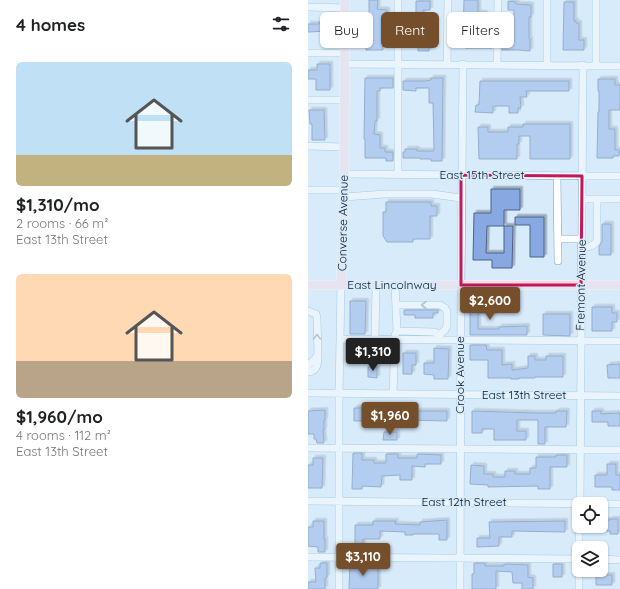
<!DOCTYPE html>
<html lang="en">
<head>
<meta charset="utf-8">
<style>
	body { margin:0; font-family:Quicksand,sans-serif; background:#f2f2f2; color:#202124; height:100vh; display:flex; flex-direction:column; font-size:15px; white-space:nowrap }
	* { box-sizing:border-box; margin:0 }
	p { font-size:13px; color:#757577 }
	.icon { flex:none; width:22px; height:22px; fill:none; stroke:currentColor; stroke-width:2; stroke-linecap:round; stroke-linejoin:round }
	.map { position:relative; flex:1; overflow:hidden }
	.sheet { display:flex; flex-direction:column; background:#fff; width:308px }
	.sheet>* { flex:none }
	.banner { position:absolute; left:12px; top:12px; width:240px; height:36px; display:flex; gap:8px }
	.fabs { position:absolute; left:264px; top:497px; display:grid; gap:8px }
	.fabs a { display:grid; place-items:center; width:36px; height:36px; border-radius:6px; background:#fff; box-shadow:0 1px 3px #0004; font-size:20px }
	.price { position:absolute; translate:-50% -34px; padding:0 9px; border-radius:4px; background:#754f2c; color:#fff; font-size:13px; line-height:26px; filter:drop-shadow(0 1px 2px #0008) }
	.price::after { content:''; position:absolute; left:50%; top:24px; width:12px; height:9px; margin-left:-6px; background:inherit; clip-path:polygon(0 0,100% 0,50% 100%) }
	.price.on { background:#222; color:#fff }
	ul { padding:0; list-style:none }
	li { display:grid; align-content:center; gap:8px; height:212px; padding:0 16px }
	li span { display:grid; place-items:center; height:124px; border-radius:6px; color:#555 }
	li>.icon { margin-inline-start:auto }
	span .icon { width:72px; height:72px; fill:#fffc; stroke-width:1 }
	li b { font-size:17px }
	h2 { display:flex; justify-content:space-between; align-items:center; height:48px; padding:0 16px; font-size:17px }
	.tag { padding:0 14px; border-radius:6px; background:#fff; box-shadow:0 1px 3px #0004; font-size:14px; line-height:36px }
	.tag.on { background:#754f2c; color:#fff }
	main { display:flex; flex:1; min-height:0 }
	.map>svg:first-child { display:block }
	.building { fill:#88a8e2; stroke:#4b628e; filter:url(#shadow) }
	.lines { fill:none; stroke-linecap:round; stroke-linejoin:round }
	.minor-casing { stroke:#6fa0c5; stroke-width:8 }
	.major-casing { stroke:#fff; stroke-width:10 }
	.minor { stroke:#fff; stroke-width:7 }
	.major { stroke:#f8dbe2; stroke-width:9 }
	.oneway { stroke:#8e979d }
	.marked { fill:none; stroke:#c2185b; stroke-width:3; stroke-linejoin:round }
	.labels { text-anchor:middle; stroke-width:3; stroke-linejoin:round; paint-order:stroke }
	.street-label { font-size:12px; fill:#051826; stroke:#d7ebfb }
</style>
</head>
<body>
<main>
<section class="sheet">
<h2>4 homes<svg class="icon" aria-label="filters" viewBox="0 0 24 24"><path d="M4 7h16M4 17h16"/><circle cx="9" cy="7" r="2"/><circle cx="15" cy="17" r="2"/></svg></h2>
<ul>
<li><span style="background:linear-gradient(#bfe0f5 75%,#c2b280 0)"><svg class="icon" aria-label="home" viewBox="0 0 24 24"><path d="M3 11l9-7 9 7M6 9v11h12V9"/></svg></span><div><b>$1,310/mo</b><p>2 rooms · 66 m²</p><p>East 13th Street</p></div></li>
<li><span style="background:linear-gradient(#ffd9b3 70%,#b9a48a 0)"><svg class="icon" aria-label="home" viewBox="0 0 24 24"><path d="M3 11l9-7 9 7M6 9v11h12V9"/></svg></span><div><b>$1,960/mo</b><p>4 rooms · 112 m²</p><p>East 13th Street</p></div></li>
</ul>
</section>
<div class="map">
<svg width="312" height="589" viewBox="0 0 312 589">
	<defs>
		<filter id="shadow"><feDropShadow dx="2.5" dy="-2.5" stdDeviation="0" flood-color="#0004"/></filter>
	</defs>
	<rect width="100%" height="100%" fill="#d7ebfb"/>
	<!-- building -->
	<path class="building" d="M61,0h9l-1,9 10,1v12h4v8h-9l1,20h-17l1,-28h2z
		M156,0h14v13h7v6h4v5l-12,1v14h1v1h14v8h-27v-13h-2z
		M108,1h14v9h-7v7h-7z
		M200,1l8,1v2l15,1v12h-2v22h1v12l-11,-1h-17v-8h12v-32h-6z
		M256,2h10v19h2v2h3v17h5v10h-21z
		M11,22h9v9l-20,1v-8h11z
		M110,22h9v22h2v7h-11v-6l-11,1 1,-17h10z
		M9,64h13v26h-14v-11h-8v-9h9z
		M57,78h28v10h-13v3h-3v30h-2l-1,13 6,1v13h5v4h8v9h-7v-3h-21v-19h-1z
		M123,78h12l-1,83h-11v-2h-11v-1h-17v-6h2v-3h12v2h17l-1,-48h-4v-15h-13v3l-13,-1v-9h22l6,-1z
		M290,79h17v6h5v25h-11v19h6v21h4v6h-6v2h-16l1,-46h1v-21h-1z
		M172,81h89v10h-43l1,6h-7l1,11h-3v5h-9v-7h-16v7l-18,-1 1,-7h3z
		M1,110h15l1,30h-13v-16h-2z
		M215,124h47v35h-40v-23h-11v8h-2v15h-38l-1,-32h10v5h20v-5h15z
		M183,189h29v21h-16v16h-17l-1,27h18v-27h9l-1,42h-20v-8h-19l1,-47h17z
		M78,202h45v4h6v10h-7v23h-17v3h-26l-4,-6v-24h3z
		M207,217h29v40h-14v-32h-15z
		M294,224h9v31h-12v-8l3,-6z
		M42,301h16l-1,33h-15z
		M162,301h27v12h-19v16h21v-2l28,-1v9h-57z
		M284,307h20v6h5v9h-5v9h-20z
		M96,310h34v3h-5v5h-18v-3h-11z
		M235,314h27v22l-27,-1z
		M162,345h16l1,5h15v15l10,-1v6l16,-2v-12h7v4h11v-4h17v21h-28v1h-16v1h-8v-1h-23v-18h-18z
		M126,348l15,1 -1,30h-14v-4l-10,-1v-11h10z
		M95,353h13v12h-4v9h-9z
		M312,364v14h-12l-1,-13z
		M60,367h9v11l-9,-1z
		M46,408h14v13h-14z
		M17,410v10h-1v10h-1l1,13h-7l-1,-4h-2v-5h-6v-23z
		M109,411h30v10l-40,-1v-7h10z
		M164,411l63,2h21v-2h11l-1,16h-21v17h-7v-24h-21v11h9v9h-32v-11h-12v4h-10z
		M284,411h9v3l19,-1v13h-12v-4h-16z
		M76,413h13v8h-13z
		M76,432h13v8h-14z
		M45,453h9v7h12v3h12v-9h12v4h19v-4l24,1v9h-16v3l-13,-1v14h-12v-5l-18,1 -1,11 -19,-1v3h-10z
		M248,455h11v12h-17v22h-12v-3l-50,1v-2l-18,-1 1,-19 13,1v8h9v3h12v-6h10v3h15v-6h6v-11h20z
		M5,458h10l-1,30h-14v-23h5z
		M299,464h9v11h4v15h-8v-3h-17v-12h12z
		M302,519h8v15h-8v-3h-9v-11h9z
		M139,520v20h-8v-6h-26v1h-8v-3l-25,-1v8h-17v7h-8v-21h18v-4h23l-1,3 25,1v-3z
		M5,521h11v18h1v13h-7v-5l-10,-1v-19h5z
		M257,521v11l-53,-1v6h-13v9l-22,1v-9h13l-1,-16z
		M12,563h7v14l-2,1v11h-17v-7h8l-1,-14h5z
		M42,563h10v4h18v22h-29z
		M166,563h11v3h19v-2l24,1v12l5,1v11h-11v-6h-9l-1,-11 -16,-1v18h-24v-15h2z
		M245,564h9v13h-9z
		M288,575h16v10h-16z"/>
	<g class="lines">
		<defs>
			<path id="minor" d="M0,7l37,1
				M0,53h37
				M37,64l275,2
				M139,64l1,-64
				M189,65l1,-65
				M239,65v-65
				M288,65v-65
				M0,100h36
				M0,146l36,1
				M36,174l276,2
				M90,175v-175
				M249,176l1,85
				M0,190h36
				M36,197l41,-3h47l29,4
				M274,199h38
				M250,239h24
				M273,247c7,0 12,0 16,-6v-42
				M88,305h44l5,3 2,4v14l-2,4 -6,5
				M0,311l8,3 1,4 1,36 -3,5 -7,6
				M89,331l37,1c4,1 5,3 6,7
				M32,339l280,2
				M67,340l1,-55
				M0,372c10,-1 10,-9 10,-18
				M0,393l312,3
				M85,394l2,-59 2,-4 -2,-46
				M0,448l312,2
				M0,501l312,3
				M272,504l3,-439
				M271,548v-22
				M0,557l271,2
				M293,559l19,1
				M31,589v-195l2,-109
				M152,589l1,-304 2,-221
				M271,589v-19"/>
			<path id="major" d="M0,285h312
				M33,285l3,-95 1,-190"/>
		</defs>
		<!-- minor casing -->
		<use href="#minor" class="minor-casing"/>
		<!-- major casing -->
		<use href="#major" class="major-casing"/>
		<!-- minor -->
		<use href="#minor" class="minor"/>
		<!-- major -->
		<use href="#major" class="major"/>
	</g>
	<!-- one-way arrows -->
	<defs><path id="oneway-chevron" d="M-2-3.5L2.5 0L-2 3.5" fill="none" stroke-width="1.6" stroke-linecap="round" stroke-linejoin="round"/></defs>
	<g class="oneway">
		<use href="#oneway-chevron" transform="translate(116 305) rotate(180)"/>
		<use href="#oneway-chevron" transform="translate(9 337) rotate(-91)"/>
	</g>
	<!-- marked area -->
	<path d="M0 0H312V589H0ZM153,175l121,1 -1,109h-120z" fill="#d7ebfb" fill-opacity=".55" fill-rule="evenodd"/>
	<path class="marked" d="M153,175l121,1 -1,109h-120z"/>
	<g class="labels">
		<!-- street labels -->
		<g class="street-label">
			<text x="174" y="179">East 15th Street</text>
			<text transform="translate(35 223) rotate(-89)" y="4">Converse Avenue</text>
			<text x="84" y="289">East Lincolnway</text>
			<text transform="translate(273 285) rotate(-89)" y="4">Fremont Avenue</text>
			<text transform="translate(152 375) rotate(-90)" y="4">Crook Avenue</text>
			<text x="216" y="399">East 13th Street</text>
			<text x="156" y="506">East 12th Street</text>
		</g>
	</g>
</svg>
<div class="fabs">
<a><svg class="icon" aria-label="locate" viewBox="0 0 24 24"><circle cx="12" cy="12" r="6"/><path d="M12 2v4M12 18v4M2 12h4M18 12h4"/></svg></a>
<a><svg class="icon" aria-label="layers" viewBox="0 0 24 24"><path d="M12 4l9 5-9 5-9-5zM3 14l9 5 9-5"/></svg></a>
</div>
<b class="price" style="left:182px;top:321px">$2,600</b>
<b class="price on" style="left:65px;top:372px">$1,310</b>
<b class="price" style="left:82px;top:436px">$1,960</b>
<b class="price" style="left:55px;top:577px">$3,110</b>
<div class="banner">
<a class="tag">Buy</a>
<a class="tag on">Rent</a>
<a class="tag">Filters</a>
</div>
</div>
</main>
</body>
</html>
